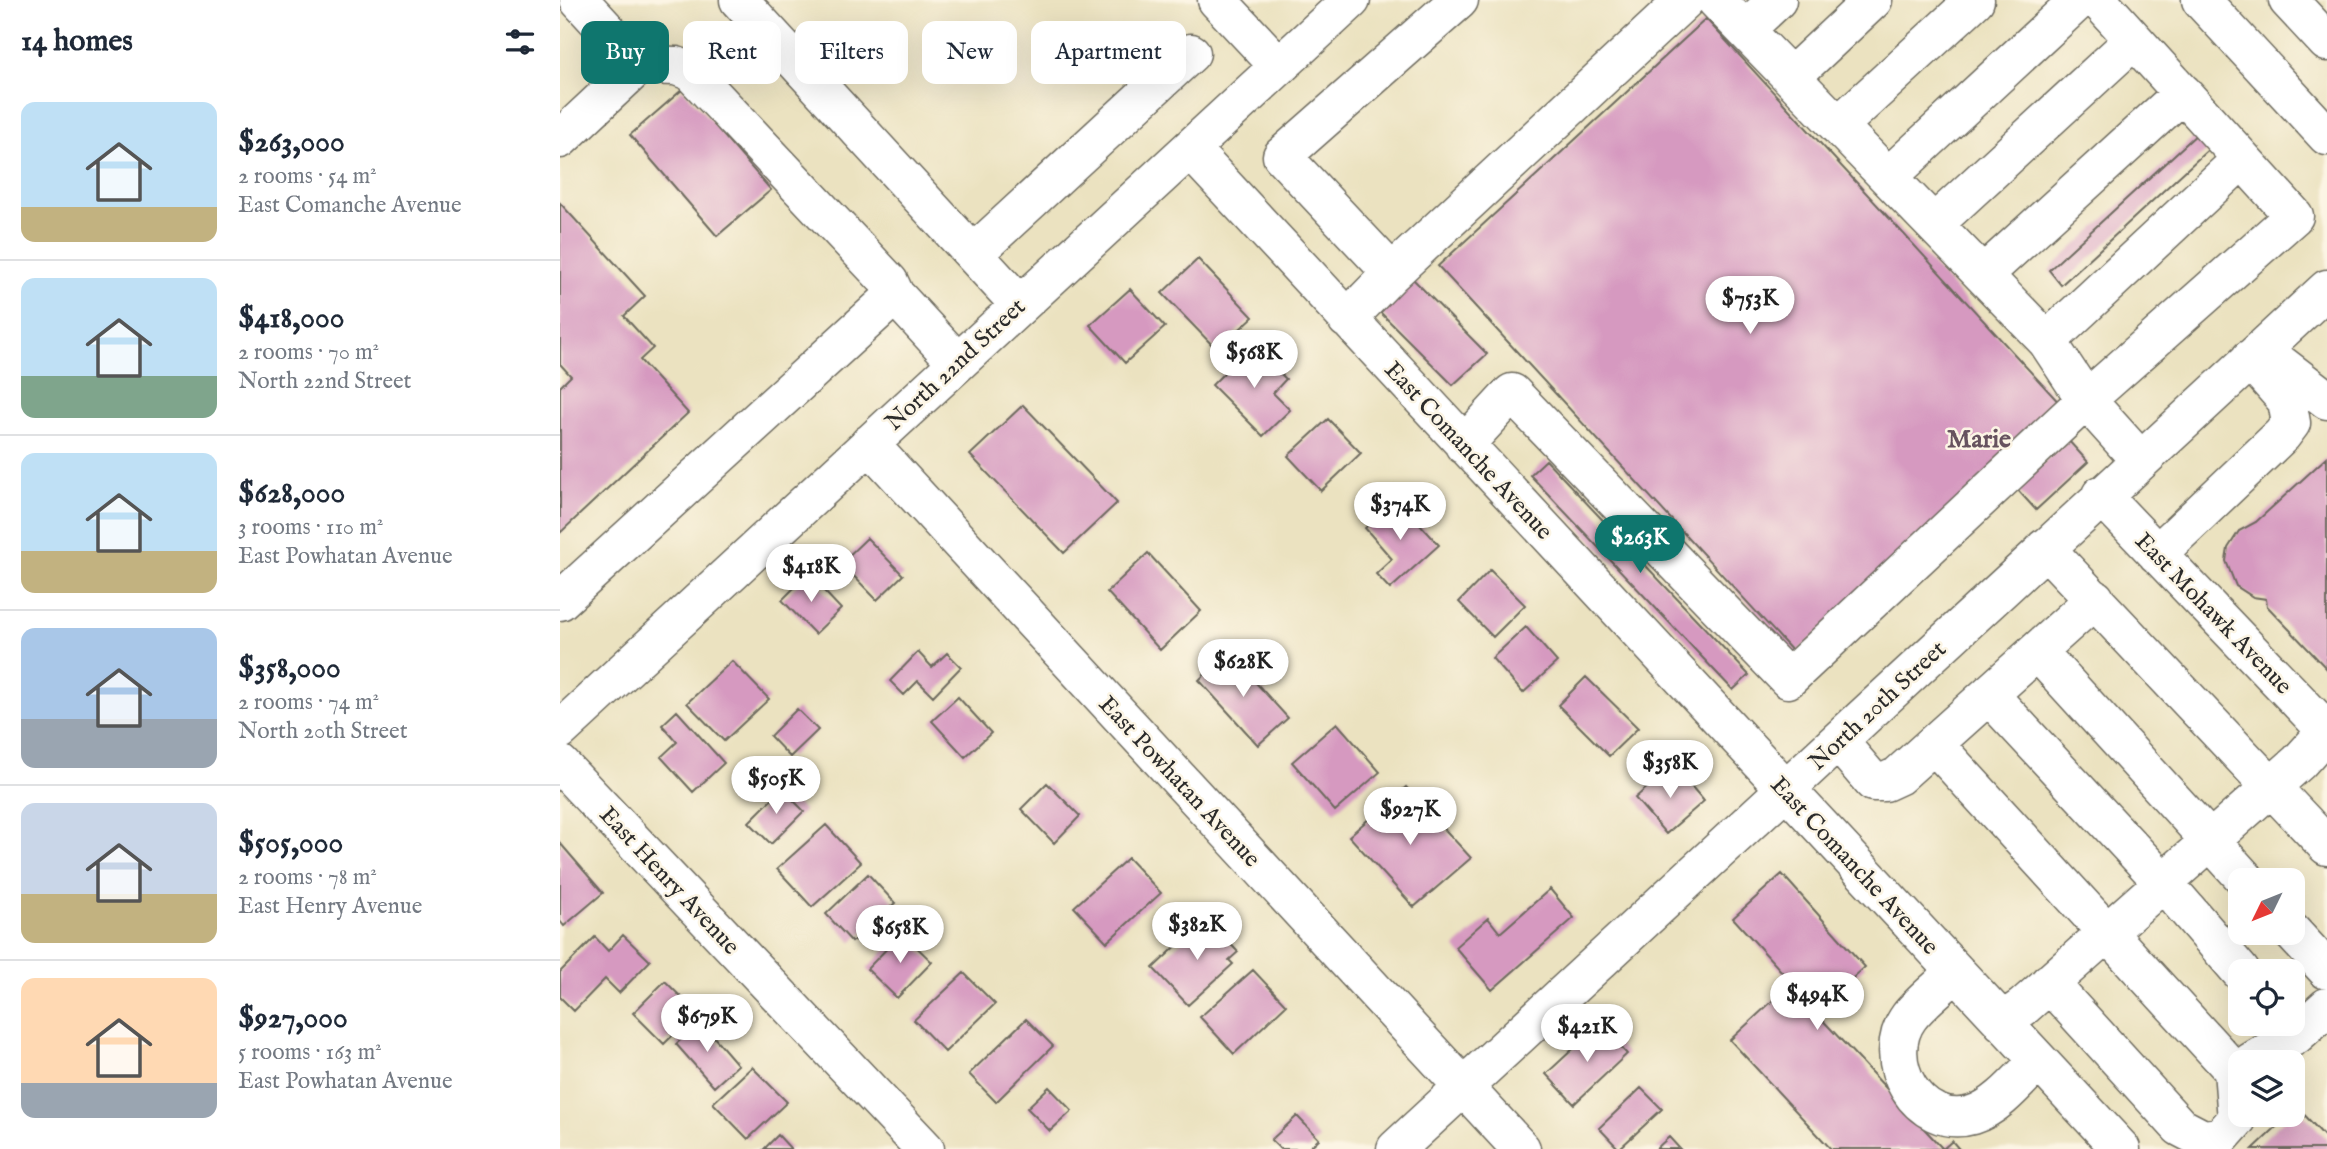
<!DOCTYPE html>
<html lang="en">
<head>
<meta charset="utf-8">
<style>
	body { margin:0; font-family:"IM FELL English",serif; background:#f2f2f3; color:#1f2937; height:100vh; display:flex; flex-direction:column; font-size:26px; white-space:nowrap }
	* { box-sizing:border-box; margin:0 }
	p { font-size:23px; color:#747a83 }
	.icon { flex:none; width:38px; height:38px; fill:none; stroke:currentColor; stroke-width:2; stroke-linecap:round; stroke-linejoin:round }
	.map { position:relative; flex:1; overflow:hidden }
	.drawer { display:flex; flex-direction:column; background:#fff; width:560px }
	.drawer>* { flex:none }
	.banner { position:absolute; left:21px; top:21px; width:665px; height:63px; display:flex; gap:14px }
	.needle { width:46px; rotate:227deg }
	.controls { position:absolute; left:1668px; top:868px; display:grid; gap:14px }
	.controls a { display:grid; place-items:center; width:77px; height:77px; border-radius:14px; background:#fff; box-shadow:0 7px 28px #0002; font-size:35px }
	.price { position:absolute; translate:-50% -60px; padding:0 16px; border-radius:24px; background:#fff; color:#222; font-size:23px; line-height:46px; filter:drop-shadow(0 2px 4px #0008) }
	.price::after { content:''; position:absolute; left:50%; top:42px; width:21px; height:16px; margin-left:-10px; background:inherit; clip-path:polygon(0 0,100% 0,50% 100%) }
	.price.current { background:#0f766e; color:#fff }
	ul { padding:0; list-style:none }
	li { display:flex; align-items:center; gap:21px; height:175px; padding:0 21px }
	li+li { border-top:2px solid #e0e1e3 }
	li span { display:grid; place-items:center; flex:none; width:196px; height:140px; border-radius:14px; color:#555 }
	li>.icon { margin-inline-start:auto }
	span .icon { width:84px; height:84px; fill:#fffc; stroke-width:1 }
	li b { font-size:30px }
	h2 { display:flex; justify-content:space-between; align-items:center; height:84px; padding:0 21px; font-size:30px }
	.chip { padding:0 24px; border-radius:14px; background:#fff; box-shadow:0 7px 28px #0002; font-size:24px; line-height:63px }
	.chip.current { background:#0f766e; color:#fff }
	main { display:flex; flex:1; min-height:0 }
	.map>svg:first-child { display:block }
	.building { fill:#d699c0 }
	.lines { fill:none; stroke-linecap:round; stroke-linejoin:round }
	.minor-casing { stroke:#6e6b5f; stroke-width:41 }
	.major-casing { stroke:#6e6b5f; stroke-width:41 }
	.minor { stroke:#fff; stroke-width:38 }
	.major { stroke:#fff; stroke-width:38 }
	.labels { text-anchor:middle; stroke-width:5; stroke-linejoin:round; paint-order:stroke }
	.street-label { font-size:24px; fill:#2b2b2b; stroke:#fcf5e5 }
	.neighbourhood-label { font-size:26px; font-weight:bold; fill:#67525f; stroke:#fcf5e5 }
</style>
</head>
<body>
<main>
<section class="drawer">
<h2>14 homes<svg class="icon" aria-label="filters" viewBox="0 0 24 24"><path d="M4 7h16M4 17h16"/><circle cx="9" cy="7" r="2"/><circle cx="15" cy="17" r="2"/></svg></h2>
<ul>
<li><span style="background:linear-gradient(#bfe0f5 75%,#c2b280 0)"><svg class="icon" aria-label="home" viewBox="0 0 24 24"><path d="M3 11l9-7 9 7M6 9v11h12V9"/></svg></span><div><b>$263,000</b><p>2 rooms · 54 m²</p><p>East Comanche Avenue</p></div></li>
<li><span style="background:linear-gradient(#bfe0f5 70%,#7fa58c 0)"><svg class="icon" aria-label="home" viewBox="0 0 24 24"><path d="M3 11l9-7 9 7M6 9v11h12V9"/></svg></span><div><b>$418,000</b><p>2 rooms · 70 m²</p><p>North 22nd Street</p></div></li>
<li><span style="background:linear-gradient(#bfe0f5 70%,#c2b280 0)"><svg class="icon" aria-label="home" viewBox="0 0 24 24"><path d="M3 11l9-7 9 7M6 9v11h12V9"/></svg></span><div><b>$628,000</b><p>3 rooms · 110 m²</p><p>East Powhatan Avenue</p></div></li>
<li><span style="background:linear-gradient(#a9c7e8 65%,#9aa5b1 0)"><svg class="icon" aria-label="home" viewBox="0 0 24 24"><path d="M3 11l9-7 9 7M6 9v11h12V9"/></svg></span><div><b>$358,000</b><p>2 rooms · 74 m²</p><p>North 20th Street</p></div></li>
<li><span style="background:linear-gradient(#c9d6e8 65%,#c2b280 0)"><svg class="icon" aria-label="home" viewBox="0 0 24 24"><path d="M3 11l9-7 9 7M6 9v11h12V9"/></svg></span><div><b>$505,000</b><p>2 rooms · 78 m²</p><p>East Henry Avenue</p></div></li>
<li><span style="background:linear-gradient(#ffd9b3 75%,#9aa5b1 0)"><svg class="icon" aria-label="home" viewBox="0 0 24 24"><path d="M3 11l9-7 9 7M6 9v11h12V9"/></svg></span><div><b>$927,000</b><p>5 rooms · 163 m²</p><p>East Powhatan Avenue</p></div></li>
</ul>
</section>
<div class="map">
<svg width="1767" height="1149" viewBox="0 0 1767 1149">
	<rect width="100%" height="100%" fill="#fcf5e5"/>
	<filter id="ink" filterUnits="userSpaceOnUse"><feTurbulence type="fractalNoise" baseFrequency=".0143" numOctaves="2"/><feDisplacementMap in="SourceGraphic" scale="14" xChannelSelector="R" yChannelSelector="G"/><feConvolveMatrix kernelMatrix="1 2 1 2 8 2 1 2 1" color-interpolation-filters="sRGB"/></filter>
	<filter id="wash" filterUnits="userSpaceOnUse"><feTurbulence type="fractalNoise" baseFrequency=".00686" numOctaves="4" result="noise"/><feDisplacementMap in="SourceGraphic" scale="28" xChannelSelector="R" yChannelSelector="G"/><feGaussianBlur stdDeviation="1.57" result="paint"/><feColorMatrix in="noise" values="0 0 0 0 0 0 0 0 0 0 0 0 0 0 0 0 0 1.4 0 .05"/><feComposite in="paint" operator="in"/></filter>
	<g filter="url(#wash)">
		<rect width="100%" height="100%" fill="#ebe2c0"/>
		<g id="blocks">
			<!-- building -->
			<path class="building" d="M1146,19l357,388 -268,247 -357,-388z
				M123,89l88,101 -54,46 -87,-101z
				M1638,133l13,14 -150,138 -12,-15z
				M0,203l85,93 -21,20 29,32 -13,12 48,53 -128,120v-146l11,-11 -11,-12z
				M638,259l55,58 -36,33 -55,-57z
				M850,276l77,78 -34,31 -77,-77z
				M570,289l35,38 -40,36 -35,-38z
				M692,345l34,34 -13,14 17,17 -27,26 -51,-51z
				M463,405l94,98 -53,50 -94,-98z
				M768,419l33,34 -40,38 -33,-35z
				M1508,440l20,22 -52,48 -20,-22z
				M1767,457v212l-60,-63 -1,-7 -13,-2 -17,-11 -10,-25 2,-13 11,-17 17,-9z
				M986,460l203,215 -16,15 -203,-215z
				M837,499l42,46 -49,44 -14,-15 16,-15 -27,-31z
				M307,538l36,37 -26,25 -36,-37z
				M588,553l53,58 -41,39 -53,-58z
				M930,570l35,35 -32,32 -34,-35z
				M248,574l33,35 -26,25 -33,-34z
				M966,627l31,35 -34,31 -31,-35z
				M358,652l14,15 15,-14 14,14 -28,29 -15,-15 -14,14 -14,-14z
				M668,652l60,66 -30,27 -59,-65z
				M172,661l37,38 -45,42 -37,-38z
				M1026,677l52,51 -29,28 -51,-51z
				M398,697l33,36 -26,24 -33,-36z
				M237,709l21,21 -28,27 -20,-21z
				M117,711l47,52 -31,29 -32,-35 16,-15 -15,-17z
				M777,723l43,49 -45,39 -43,-49z
				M1113,765l31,36 -38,33 -31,-36z
				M487,783l33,33 -26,27 -33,-34z
				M846,787l65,71 -57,49 -65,-71z
				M222,789l22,22 -33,33 -22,-22z
				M266,825l35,38 -49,44 -35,-38z
				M0,843l43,50 -39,33 -4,-5z
				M568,858l33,35 -54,49 -33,-35z
				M308,874l27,29 -43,39 -26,-28z
				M1222,874l83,93 -50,45 128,137 9,-8 7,8h-128l-101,-109 62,-57 -59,-65z
				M990,889l24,29 -82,72 -37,-43 33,-29 12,15z
				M646,918l32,34 -9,8 4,4 -45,41 -35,-37z
				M342,933l30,29 -35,36 -30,-29z
				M63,935l27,26 -31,32 -14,-14 -31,32 -14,-14v-25l35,-35 13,14z
				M693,970l33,35 -52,49 -34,-37z
				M404,973l31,31 -50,48 -31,-32z
				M105,981l31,31 -32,32 -31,-31z
				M466,1019l27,27 -57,56 -27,-28z
				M141,1022l37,43 -24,22 -38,-43z
				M1040,1024l27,30 -53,50 -28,-30z
				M192,1067l35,35 -39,37 -35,-36z
				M489,1087l23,24 -22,20 -23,-23z
				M1081,1088l21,21 -43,40 -20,-21z
				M1737,1107l30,32v10h-74l36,-34h3z
				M737,1116l22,23 -11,10h-28l-9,-9z
				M218,1135l13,14h-27z
				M1109,1137l11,12h-24z"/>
		</g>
	</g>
	<g filter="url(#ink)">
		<use href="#blocks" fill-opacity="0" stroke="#6e6b5f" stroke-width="2"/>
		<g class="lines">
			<defs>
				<path id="minor" d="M19,0l60,65
					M179,0l281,305
					M657,0l62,66
					M899,0l-177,156 110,117 293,-273
					M1538,0l196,216 -208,184 54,60
					M1185,30l32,-30
					M1231,77l82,-77
					M1278,126l137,-126
					M0,139l79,-74 37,1 14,5 199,211 6,13 -335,306
					M630,149l931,1000
					M1328,177l191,-177
					M1374,224l200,-184
					M413,254l218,-201
					M1423,275l200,-182
					M335,295l62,67
					M787,319l45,-46
					M1487,341l195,-182
					M1711,357l56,43
					M309,444l652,705
					M904,445l48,-52 276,286 298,-279 -39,-59 -331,-341
					M1541,495l226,236
					M1485,548l282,298
					M1597,554l125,-119 9,-12 -4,-22 -37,-42
					M1477,651l209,229
					M1429,695l174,187 77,89
					M0,730l791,-730
					M1278,741l35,41h12l13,-6 197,-177
					M1374,744l299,326 4,49 -16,18 -18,2 -23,-12 -131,-144
					M0,764l365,385
					M1732,932l35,38
					M1395,972c-14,15 -34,29 -46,45 -31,42 9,114 63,98 26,-8 48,-36 66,-54
					M1442,1022l21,-15 276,-245 28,-31
					M1691,1062l45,-27 31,-28
					M836,1149l931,-860"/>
				<path id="major" d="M1641,0l126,136
					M1728,0l39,42"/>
			</defs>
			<!-- minor casing -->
			<use href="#minor" class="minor-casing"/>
			<!-- major casing -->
			<use href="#major" class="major-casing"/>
			<!-- minor -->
			<use href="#minor" class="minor"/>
			<!-- major -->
			<use href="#major" class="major"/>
		</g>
	</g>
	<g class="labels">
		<!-- street labels -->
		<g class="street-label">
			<text transform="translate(395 364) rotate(-43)" y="8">North 22nd Street</text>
			<text transform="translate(909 450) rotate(47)" y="8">East Comanche Avenue</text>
			<text transform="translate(1654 613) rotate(46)" y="8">East Mohawk Avenue</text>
			<text transform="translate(1317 705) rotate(-43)" y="8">North 20th Street</text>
			<text transform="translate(620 781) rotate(47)" y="8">East Powhatan Avenue</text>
			<text transform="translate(1295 865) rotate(47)" y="8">East Comanche Avenue</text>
			<text transform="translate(110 880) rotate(47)" y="8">East Henry Avenue</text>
		</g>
		<!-- neighbourhood labels -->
		<g class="neighbourhood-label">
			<text x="1419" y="447">Marie</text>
		</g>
	</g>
</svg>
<div class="controls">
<a><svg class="needle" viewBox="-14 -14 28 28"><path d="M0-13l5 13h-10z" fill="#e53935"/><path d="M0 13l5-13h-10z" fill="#747a83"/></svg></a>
<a><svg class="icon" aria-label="locate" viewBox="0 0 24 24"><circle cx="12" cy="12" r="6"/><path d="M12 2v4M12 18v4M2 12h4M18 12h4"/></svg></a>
<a><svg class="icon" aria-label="layers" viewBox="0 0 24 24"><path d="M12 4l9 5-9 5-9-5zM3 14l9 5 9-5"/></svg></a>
</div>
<b class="price" style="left:1190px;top:336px">$753K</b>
<b class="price" style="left:694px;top:390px">$568K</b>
<b class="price" style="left:840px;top:542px">$374K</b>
<b class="price current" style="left:1080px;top:575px">$263K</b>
<b class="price" style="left:251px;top:604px">$418K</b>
<b class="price" style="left:683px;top:699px">$628K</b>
<b class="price" style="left:1110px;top:800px">$358K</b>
<b class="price" style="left:216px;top:816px">$505K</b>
<b class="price" style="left:850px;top:847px">$927K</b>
<b class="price" style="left:637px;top:962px">$382K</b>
<b class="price" style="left:340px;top:965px">$658K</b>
<b class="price" style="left:1257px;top:1032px">$494K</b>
<b class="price" style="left:147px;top:1054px">$679K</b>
<b class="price" style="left:1027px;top:1064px">$421K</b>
<div class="banner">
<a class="chip current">Buy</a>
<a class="chip">Rent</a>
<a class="chip">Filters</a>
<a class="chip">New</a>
<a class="chip">Apartment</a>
</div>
</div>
</main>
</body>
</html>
